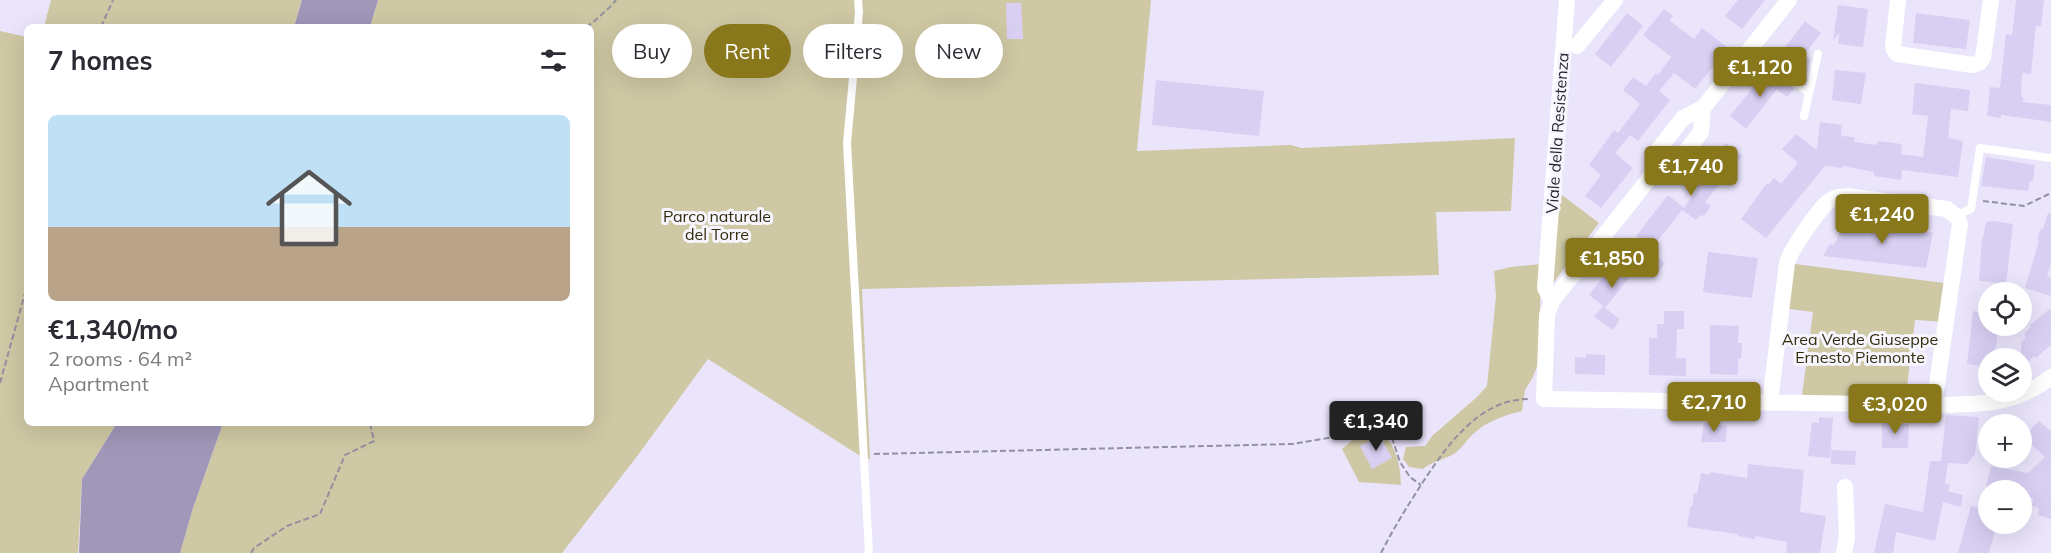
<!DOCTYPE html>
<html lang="en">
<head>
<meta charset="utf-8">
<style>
	body { margin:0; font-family:Mulish,sans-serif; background:#f2f2f3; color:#2b2b33; height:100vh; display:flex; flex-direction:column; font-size:22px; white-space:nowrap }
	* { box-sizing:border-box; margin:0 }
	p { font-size:20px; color:#7c7c81 }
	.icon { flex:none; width:33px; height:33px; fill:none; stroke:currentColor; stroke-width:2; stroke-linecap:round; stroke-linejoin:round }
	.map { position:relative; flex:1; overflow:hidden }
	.details { position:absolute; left:24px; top:24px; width:570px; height:402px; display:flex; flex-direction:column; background:#fff; border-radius:9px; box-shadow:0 6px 24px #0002 }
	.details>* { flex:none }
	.guide { position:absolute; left:612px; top:24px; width:570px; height:54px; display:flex; gap:12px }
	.tools { position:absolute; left:1978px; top:282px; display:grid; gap:12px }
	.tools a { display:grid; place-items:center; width:54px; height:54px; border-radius:50%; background:#fff; box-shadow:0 6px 24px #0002; font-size:30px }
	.price { position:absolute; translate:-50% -51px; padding:0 14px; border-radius:6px; background:#89771c; color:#fff; font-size:20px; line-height:39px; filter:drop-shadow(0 2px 3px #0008) }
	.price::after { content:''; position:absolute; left:50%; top:36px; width:18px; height:14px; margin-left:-9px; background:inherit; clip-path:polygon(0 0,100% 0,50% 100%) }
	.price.active { background:#222; color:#fff }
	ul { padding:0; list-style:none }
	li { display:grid; align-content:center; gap:12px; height:318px; padding:0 24px }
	li span { display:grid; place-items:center; height:186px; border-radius:9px; color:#555 }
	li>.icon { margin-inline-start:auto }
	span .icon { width:108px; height:108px; fill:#fffc; stroke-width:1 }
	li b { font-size:26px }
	h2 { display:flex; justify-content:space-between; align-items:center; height:72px; padding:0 24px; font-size:26px }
	.pill { padding:0 21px; border-radius:27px; background:#fff; box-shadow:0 6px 24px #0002; font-size:21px; line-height:54px }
	.pill.active { background:#89771c; color:#fff }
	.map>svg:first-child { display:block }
	.green { fill:#cfc8a4 }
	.water { fill:#a097b9 }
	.building { fill:#d8cff3 }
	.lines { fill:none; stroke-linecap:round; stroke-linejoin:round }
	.path { stroke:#9490a0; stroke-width:2; stroke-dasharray:6 3; stroke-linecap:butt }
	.lane { stroke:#fff; stroke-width:8 }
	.street { stroke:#fff; stroke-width:16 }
	.labels { text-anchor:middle; stroke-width:6; stroke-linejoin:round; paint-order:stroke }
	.street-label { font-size:16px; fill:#292730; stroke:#f7f5fe }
	.park-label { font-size:16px; fill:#332c0d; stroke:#f7f5fe }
</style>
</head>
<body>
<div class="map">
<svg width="2051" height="553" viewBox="0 0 2051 553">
	<rect width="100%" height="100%" fill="#ebe5fc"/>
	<!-- green -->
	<path class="green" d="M51,0h251l-8,27h-250z
		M378,0h773l-14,151 154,-6 10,3 214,-10 -4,73 -75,1 3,63 -577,14 8,170h-5l-157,-100 -73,100 -73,94h-382l13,-45 30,-85h368v-396h-221z
		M0,31l27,6v386h90l-35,56 -4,74h-78z
		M1558,192l41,31 -49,64z
		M1787,263l165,21 -5,38 -32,-2 -10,84 -104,-1 12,-91 -31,-4z
		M1541,264l-2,97 -6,16 -8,13 -3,21c-17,4 -37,11 -50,24 -6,6 -12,16 -20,20 -10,5 -20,7 -29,14l-14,-2 -6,-8 3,-12 19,-1 7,-10 45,-39 10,-11 9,-90 -2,-25 17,-4z
		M1365,425h11c19,19 24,34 25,60l-42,-3 -17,-33c9,-6 15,-16 23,-24z"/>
	<!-- water -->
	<path class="water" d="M302,0h76l-8,27h-76z
		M117,423h106l-30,85 -13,45h-101l3,-74z"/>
	<!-- building -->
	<path class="building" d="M1738,0h27l-23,29 -17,-13z
		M2016,0h28l-3,26h-5l-5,48 -9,-1 -1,24h2v5l28,3v17l-50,-7v3l-14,-2 3,-29 10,1 6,-54 6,1z
		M1006,3h15l2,36h-16z
		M1838,5l30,4 -5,38 -25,-3 1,-11 -6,8z
		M1664,9l9,7 -4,4 25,19 8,-11 26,20 -33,41 -21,-16 -15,18 11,9 -32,41 -8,-6 -15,18 18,15 -32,40 -16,-12 16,-21 -12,-10 25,-35 4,3 22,-29 -17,-14 10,-13 13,9 10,-13 2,2 13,-18 -28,-22z
		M1627,13l16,13 -32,41 -16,-13z
		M1916,13l54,7 -4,29 -53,-6z
		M1805,21l16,12 -17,22 6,4 -3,14 -5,6 -26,-20z
		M1768,69l26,20 -7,8 -10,-8 -31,40 -16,-13z
		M1835,70l31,3 -5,31 -29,-4z
		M1156,80l108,11 -5,45 -107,-11z
		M1915,83l55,7 -2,21 -17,-2 -3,29 15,3 -5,36 -56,-7 -1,10 -27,-4v-4l-31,-6 -1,2 -17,-2 -59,72 -25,-19 26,-36 2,1 5,-6 7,6 17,-21 -16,-14 14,-15 21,16 3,-28 22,3 -1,11 14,1 -1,5 23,3v-4l25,3 -1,10 22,3 5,-41 -16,-2z
		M1726,143l16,13 -37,46 6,4 -7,10 -3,-1 -5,5 -14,-10 -30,38 -16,-12 32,-41 16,13 14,-20 -5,-4z
		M1986,157l49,8 -2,16h-3l-2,10 -47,-5z
		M2048,213h3v50l-4,13 4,1v19l-26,-8 14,-47 -2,-1 4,-12 2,1z
		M1994,221l19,3 -7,60 -27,-3 3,-43h1l3,-16z
		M1844,222l89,11 -7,35 -103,-12 7,-12 4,1z
		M1708,252l50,6 -6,40 -49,-6z
		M1651,253l14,10 -12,16 -13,-10z
		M1621,254l17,13 -33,41 15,11 -7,11 -19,-13 9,-11 -14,-11z
		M2051,308v37l-15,13 -2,-2 -6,6 -7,-9v-11l5,-4 -2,-4 7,-7 -1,-2z
		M1664,311h20v18h-7l-1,29h10v18l-37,-1v-18h2l-2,-2v-17h8v-14h7z
		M1973,311l16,3v12h10l-5,32h-5v9l-22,-3z
		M1710,325l29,1 -1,17h4l-1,15 -3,1v16l-28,-1z
		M1586,354l19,1v20l-30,-1v-17l11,1z
		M1946,415l33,2 -4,37 -8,10 -19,-1 -3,21 5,1 -2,6 15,4 -2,12 -18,-5 -8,39 -39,-9 -3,21h-19l11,-49 38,8 7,-51h11z
		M1819,417l14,1 -3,40 -22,-2 4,-34 7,1z
		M2039,421l12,10v88l-13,-4 1,-7 -7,-2 1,-8 -11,-3v-5h-20l-16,-3 5,-21 37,7 17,-16 -22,-20z
		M1882,422l27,2 -1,24h-26z
		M1704,423l23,3 -1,16h-25z
		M1380,436l12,22 -20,11 -12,-23z
		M1831,450l25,1 -1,14 -24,-1z
		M1748,464l56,6 -4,42 26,4 -6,37h-34l1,-11 -32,-6 1,3 -18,-3v-2l-51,-7 3,-21 2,1 2,-14 3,1 4,-21 9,2v-3l37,6z
		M1971,506l18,5v13h8l-8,29h-31z"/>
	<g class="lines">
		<!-- path -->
		<path class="path" d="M101,27l12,-27
			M559,27l13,-2 9,2
			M586,27c8,-5 25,-20 30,-27
			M1983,201l41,5 27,-13
			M0,383l27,-97
			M874,454l418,-10 48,-8 11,-11 18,-5 14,6 9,12 8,24 10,15 11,8
			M251,553l3,-5 33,-22 33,-12 25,-59 29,-14 -4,-18
			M1381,553c12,-24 26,-46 40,-68 25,-38 57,-86 108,-86"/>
		<!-- lane -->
		<path class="lane" d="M858,0l1,12 -12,131 22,410
			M1751,48l58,45
			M1804,116l14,-62
			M1956,215l15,-6 9,-61 71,10"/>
		<!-- street -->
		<path class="street" d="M1789,0l-86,108 -20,10 -25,32 -2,20 -104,131 -5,14 -3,84 390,6c45,-1 80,1 117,-28
			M1898,0l-5,48 4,6 76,11 6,-2 4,-5 8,-58
			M1577,46l38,-46
			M1656,170l20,-6 25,-32 2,-24
			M1552,301l-7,-13 22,-288
			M1770,402l17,-139c4,-14 30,-51 41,-61 6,-5 11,-5 18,-6l101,13 11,9 2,6 -26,181
			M1844,553l3,-16 -2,-50"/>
	</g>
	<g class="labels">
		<!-- street labels -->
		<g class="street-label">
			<text transform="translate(1557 133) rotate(-86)" y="6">Viale della Resistenza</text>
		</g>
		<!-- park labels -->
		<g class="park-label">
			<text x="717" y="222">Parco naturale<tspan x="717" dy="18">del Torre</tspan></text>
			<text x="1860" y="345">Area Verde Giuseppe<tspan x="1860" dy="18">Ernesto Piemonte</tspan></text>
		</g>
	</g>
</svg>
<div class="tools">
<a><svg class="icon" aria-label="locate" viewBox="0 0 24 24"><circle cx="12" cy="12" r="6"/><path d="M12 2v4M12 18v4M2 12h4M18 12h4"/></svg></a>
<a><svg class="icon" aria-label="layers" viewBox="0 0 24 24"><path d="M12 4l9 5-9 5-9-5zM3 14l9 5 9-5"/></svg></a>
<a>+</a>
<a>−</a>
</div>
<b class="price" style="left:1760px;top:98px">€1,120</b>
<b class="price" style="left:1691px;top:197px">€1,740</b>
<b class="price" style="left:1882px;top:245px">€1,240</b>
<b class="price" style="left:1612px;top:289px">€1,850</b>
<b class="price" style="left:1714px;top:433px">€2,710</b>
<b class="price" style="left:1895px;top:435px">€3,020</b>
<b class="price active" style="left:1376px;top:452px">€1,340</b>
<div class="guide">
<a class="pill">Buy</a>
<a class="pill active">Rent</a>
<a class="pill">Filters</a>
<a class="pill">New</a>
</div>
<section class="details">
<h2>7 homes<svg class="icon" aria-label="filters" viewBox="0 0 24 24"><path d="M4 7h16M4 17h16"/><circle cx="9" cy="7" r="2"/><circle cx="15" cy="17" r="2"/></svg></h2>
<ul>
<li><span style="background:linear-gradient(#bfe0f5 60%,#b9a48a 0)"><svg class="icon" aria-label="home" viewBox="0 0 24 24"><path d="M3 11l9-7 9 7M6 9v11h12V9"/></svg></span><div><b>€1,340/mo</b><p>2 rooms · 64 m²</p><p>Apartment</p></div></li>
</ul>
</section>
</div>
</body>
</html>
